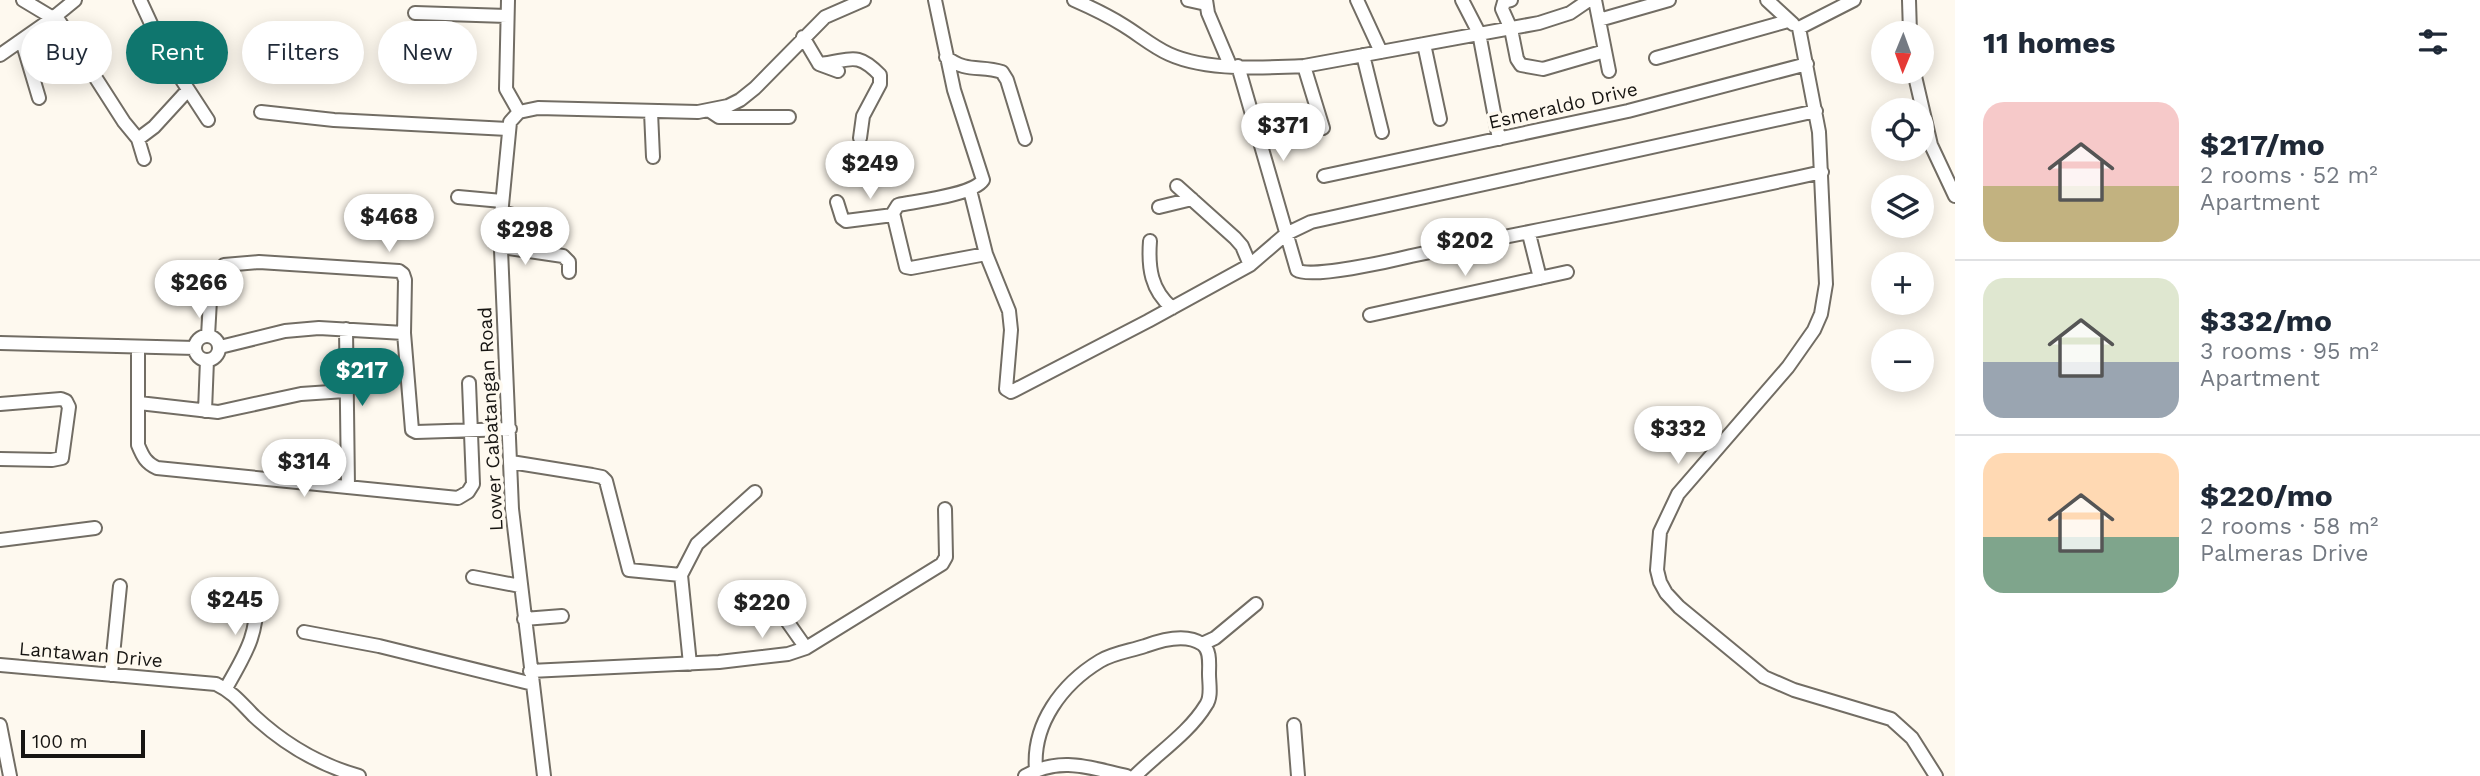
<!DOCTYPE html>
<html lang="en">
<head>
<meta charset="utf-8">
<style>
	body { margin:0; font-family:"Work Sans",sans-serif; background:#f2f2f3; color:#1f2937; height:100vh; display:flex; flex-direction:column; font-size:26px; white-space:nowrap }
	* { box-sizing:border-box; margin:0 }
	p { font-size:23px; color:#747a83 }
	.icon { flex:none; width:38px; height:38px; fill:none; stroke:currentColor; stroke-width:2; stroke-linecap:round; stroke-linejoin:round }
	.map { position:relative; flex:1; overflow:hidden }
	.panel { display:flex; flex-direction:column; background:#fff; width:525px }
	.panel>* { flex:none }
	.guide { position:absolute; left:21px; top:21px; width:665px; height:63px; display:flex; gap:14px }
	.needle { width:46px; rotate:181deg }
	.controls { position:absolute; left:1871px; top:21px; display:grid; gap:14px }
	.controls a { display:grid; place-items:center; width:63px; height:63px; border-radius:50%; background:#fff; box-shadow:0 4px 18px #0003; font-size:35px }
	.scale { position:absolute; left:21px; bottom:18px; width:124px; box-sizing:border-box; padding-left:7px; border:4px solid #171512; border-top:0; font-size:19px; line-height:24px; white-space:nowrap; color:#171512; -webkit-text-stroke:5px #fef9ef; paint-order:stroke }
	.price { position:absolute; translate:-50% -60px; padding:0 16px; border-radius:24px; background:#fff; color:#222; font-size:23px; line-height:46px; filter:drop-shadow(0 2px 4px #0008) }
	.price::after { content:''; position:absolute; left:50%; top:42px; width:21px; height:16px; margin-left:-10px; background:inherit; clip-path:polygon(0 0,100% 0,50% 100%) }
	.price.active { background:#0f766e; color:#fff }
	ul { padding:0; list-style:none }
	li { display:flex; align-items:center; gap:21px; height:175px; padding:0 28px }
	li+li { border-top:2px solid #e0e1e3 }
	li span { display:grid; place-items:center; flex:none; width:196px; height:140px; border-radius:21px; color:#555 }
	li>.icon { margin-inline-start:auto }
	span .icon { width:84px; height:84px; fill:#fffc; stroke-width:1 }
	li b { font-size:30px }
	h2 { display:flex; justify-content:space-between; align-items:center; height:84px; padding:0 28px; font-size:30px }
	.pill { padding:0 24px; border-radius:32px; background:#fff; box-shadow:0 4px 18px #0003; font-size:24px; line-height:63px }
	.pill.active { background:#0f766e; color:#fff }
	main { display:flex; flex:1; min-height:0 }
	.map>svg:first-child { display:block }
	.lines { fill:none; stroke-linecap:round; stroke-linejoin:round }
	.minor-casing { stroke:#726d64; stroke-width:16 }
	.minor { stroke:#fff; stroke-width:12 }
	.labels { text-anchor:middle; stroke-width:7; stroke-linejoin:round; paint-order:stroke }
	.street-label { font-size:19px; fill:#171512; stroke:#fef9ef }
</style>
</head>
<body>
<main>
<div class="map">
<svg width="1955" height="776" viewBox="0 0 1955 776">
	<rect width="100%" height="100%" fill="#fef9ef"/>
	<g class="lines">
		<defs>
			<path id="minor" d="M23,0l30,18
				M140,0l25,54 43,66
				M508,0l-2,89 13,23
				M935,0l19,90 29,90c-10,15 -65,21 -85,25l-5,8 13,54 5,1 75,-14
				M1074,0c16,7 33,15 49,25 15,9 30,22 46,29 37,17 96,14 135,12l235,-43 31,-10 19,-13
				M1188,0l18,4
				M1206,0l2,13 22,52
				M1357,0l24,52
				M1462,0l17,33 20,106
				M1511,0l-7,2 -2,7 9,20 6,30 4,6 22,4 62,-18
				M1595,0l14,71
				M1767,0l26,24
				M1909,0l1,33
				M415,13l92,3
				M56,16l68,106 14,17 6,20
				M1599,20l70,-20
				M1799,28l20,104 7,152 -5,30 -7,16 -26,37 -110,127 -18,38 -3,38 3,12 6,11 13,14 85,70 30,13 97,29 21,19 24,38
				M1799,28l55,-28
				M803,37l16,27 19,7
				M22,41l17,57
				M1424,44l16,75
				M0,55l53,-37 22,-18
				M1363,55l19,77
				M946,57c20,16 35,8 56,15l5,8 18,59
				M1656,58l132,-37
				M819,64c30,-2 36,-15 61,11v9l-17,32 -3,22
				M1238,66l59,204c13,9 94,-9 114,-14 137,-29 274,-53 411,-84
				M1304,66l19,62
				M1914,72l17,73 24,51
				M710,111l9,6h70
				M261,112l73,8 174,9
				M651,112l2,45
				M138,139l16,-12 33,-36
				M1324,176l304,-65 179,-47
				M1177,186l58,52 7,8 8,19
				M970,190l16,64 23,57 2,19 -5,59 5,3 137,-71 102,-56 36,-31 25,-12 505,-111
				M458,197l44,4
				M837,202l5,16 4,3 47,-6
				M1159,207l33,-8
				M501,212l49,12
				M1529,234l11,44
				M1150,241c-2,27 1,49 22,67
				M501,247l62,9 6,6v10
				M1370,315l197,-43
				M346,329l2,158
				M195 348a12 12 0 1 1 24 0a12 12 0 1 1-24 0Z
				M208,336l3,-54 13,-17 35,-3 140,9 4,3 2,6 -1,53 8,97 4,2 94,-3
				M0,343l195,5
				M138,347v98c5,12 8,18 19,23l301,30 10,-6 5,-8 -4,-101
				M220,347l65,-16 34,-3 85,5
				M139,403l79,9 83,-18 44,-3
				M0,404l61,-5 5,2 3,6 -7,51 -10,2 -52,-1
				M205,411l2,-51
				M511,462l81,13 10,2 4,4 23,89 52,5 9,89
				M0,540l95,-12
				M681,575l16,-31 58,-52
				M473,577l47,9
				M768,594l38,54
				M524,619l38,-3
				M304,632l75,14 154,38
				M1202,644l13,-6 41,-34
				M0,665l216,19c17,8 26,20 38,32 30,28 66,49 105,60
				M530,671l189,-9 69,-8 18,-6 136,-84 4,-7 -1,-48
				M111,675l9,-89
				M226,688c21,-36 34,-57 30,-101
				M0,725l10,51
				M1294,725l4,51
				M1036,770c-4,-46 26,-86 64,-109 13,-8 30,-10 45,-15 16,-6 41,-13 57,-2 9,6 7,20 7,30 0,10 3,23 -3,31 -17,28 -48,48 -71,71
				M544,776l-32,-267 -12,-283 10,-104 9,-10 19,-4 160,4 30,-6 12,-6 15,-12 70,-71 39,-17
				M1025,776c36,-20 65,-8 102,0"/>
		</defs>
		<!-- minor casing -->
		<use href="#minor" class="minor-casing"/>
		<!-- minor -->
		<use href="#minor" class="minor"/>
	</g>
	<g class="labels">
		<!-- street labels -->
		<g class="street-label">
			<text transform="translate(1563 105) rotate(-13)" y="7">Esmeraldo Drive</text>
			<text transform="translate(490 419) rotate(-93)" y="7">Lower Cabatangan Road</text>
			<text transform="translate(91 654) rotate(5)" y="7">Lantawan Drive</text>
		</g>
	</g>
</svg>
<div class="controls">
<a><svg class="needle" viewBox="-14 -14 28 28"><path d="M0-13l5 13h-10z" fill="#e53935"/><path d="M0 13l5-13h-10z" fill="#747a83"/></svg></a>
<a><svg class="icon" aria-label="locate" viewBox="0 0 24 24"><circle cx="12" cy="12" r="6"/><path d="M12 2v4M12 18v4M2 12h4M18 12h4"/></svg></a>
<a><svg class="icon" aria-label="layers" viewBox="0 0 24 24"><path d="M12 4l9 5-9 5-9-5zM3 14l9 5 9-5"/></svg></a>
<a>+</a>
<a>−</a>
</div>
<div class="scale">100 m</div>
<b class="price" style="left:1283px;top:163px">$371</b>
<b class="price" style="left:870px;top:201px">$249</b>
<b class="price" style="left:389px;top:254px">$468</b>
<b class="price" style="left:525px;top:267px">$298</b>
<b class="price" style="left:1465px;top:278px">$202</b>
<b class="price" style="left:199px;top:320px">$266</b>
<b class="price active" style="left:362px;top:408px">$217</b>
<b class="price" style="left:1678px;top:466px">$332</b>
<b class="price" style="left:304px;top:499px">$314</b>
<b class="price" style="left:235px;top:637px">$245</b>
<b class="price" style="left:762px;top:640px">$220</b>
<div class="guide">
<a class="pill">Buy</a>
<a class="pill active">Rent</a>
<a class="pill">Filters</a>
<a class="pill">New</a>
</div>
</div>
<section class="panel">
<h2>11 homes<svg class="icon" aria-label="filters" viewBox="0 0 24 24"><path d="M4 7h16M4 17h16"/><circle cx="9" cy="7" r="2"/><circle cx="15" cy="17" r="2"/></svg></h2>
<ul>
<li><span style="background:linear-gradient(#f6c9c9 60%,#c2b280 0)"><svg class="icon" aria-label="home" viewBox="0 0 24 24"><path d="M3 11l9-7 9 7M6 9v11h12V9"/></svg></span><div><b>$217/mo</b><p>2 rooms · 52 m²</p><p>Apartment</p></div></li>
<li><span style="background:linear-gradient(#dfe7d0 60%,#9aa5b1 0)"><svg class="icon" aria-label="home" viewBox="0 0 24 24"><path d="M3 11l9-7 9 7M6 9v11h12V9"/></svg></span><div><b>$332/mo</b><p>3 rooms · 95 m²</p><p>Apartment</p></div></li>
<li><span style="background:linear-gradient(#ffd9b3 60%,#7fa58c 0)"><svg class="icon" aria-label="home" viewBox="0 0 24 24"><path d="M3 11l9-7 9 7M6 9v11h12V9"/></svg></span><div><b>$220/mo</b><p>2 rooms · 58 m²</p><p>Palmeras Drive</p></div></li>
</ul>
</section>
</main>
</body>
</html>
